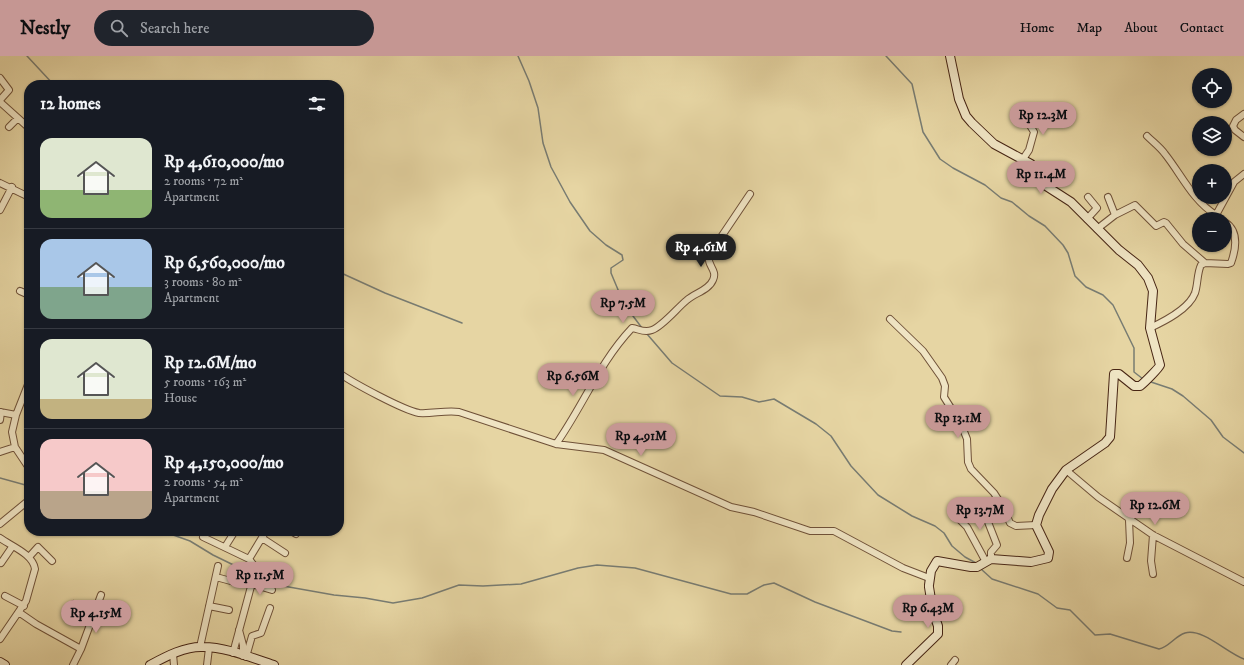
<!DOCTYPE html>
<html lang="en">
<head>
<meta charset="utf-8">
<style>
	body { margin:0; font-family:"IM FELL DW Pica",serif; background:#20242c; color:#f1f3f6; height:100vh; display:flex; flex-direction:column; font-size:15px; white-space:nowrap }
	* { box-sizing:border-box; margin:0 }
	p { font-size:13px; color:#9ea1a6 }
	.icon { flex:none; width:22px; height:22px; fill:none; stroke:currentColor; stroke-width:2; stroke-linecap:round; stroke-linejoin:round }
	.map { position:relative; flex:1; overflow:hidden }
	.sheet { position:absolute; left:24px; top:24px; width:320px; height:456px; display:flex; flex-direction:column; background:#171b24; border-radius:16px; box-shadow:0 1px 3px #0004 }
	.sheet>* { flex:none }
	.controls { position:absolute; left:1192px; top:12px; display:grid; gap:8px }
	.controls a { display:grid; place-items:center; width:40px; height:40px; border-radius:50%; background:#171b24; box-shadow:0 1px 3px #0004; font-size:20px }
	.price { position:absolute; translate:-50% -34px; padding:0 9px; border-radius:14px; background:#c59692; color:#111; font-size:13px; line-height:26px; filter:drop-shadow(0 1px 2px #0008) }
	.price::after { content:''; position:absolute; left:50%; top:24px; width:12px; height:9px; margin-left:-6px; background:inherit; clip-path:polygon(0 0,100% 0,50% 100%) }
	.price.selected { background:#222; color:#fff }
	ul { padding:0; list-style:none }
	li { display:flex; align-items:center; gap:12px; height:100px; padding:0 16px }
	li+li { border-top:1px solid #363941 }
	li span { display:grid; place-items:center; flex:none; width:112px; height:80px; border-radius:12px; color:#555 }
	li>.icon { margin-inline-start:auto }
	span .icon { width:48px; height:48px; fill:#fffc; stroke-width:1 }
	li b { font-size:17px }
	h2 { display:flex; justify-content:space-between; align-items:center; height:48px; padding:0 16px; font-size:17px }
	header { display:flex; align-items:center; gap:24px; box-sizing:border-box; height:56px; padding:0 20px; background:#c59692; color:#111 }
	header strong { font-size:19px }
	nav { display:flex; gap:22px; margin-inline-start:auto; font-size:14px }
	.search { width:280px; height:36px; background:#20242c; display:flex; align-items:center; gap:10px; box-sizing:border-box; padding:0 14px; border-radius:22px; color:#9ea1a6; font-size:15px }
	.map>svg:first-child { display:block }
	.lines { fill:none; stroke-linecap:round; stroke-linejoin:round }
	.stream { stroke:#787c72; stroke-width:1.5 }
	.street-casing { stroke:#6f5138; stroke-width:8 }
	.secondary-casing { stroke:#472514; stroke-width:10 }
	.street { stroke:#efe4c3; stroke-width:6 }
	.secondary { stroke:#efe4c3; stroke-width:8 }
</style>
</head>
<body>
<header>
<strong>Nestly</strong>
<div class="search"><svg class="icon" aria-label="search" viewBox="0 0 24 24"><circle cx="10" cy="10" r="6"/><path d="M15 15l6 6"/></svg>Search here</div>
<nav><a>Home</a><a>Map</a><a>About</a><a>Contact</a></nav>
</header>
<div class="map">
<svg width="1244" height="609" viewBox="0 0 1244 609">
	<rect width="100%" height="100%" fill="#e6d5a3"/>
	<filter id="stains"><feTurbulence type="fractalNoise" baseFrequency=".005" numOctaves="4"/><feColorMatrix values="0 0 0 0 .2 0 0 0 0 .09 0 0 0 0 .02 0 0 0 .5 -.17"/></filter>
	<radialGradient id="worn" r=".72"><stop offset=".6" stop-color="#630" stop-opacity="0"/><stop offset="1" stop-color="#630" stop-opacity=".3"/></radialGradient>
	<g class="lines">
		<!-- stream -->
		<path class="stream" d="M27,0l27,29
			M518,0l11,25 9,27 5,35 8,24 19,35 20,29 16,14 16,10 1,5 -12,8v5l13,31 18,24
			M886,0l26,28 11,48 17,27 13,9 32,17 16,13 11,4 17,14 16,10 18,19 5,8 7,23 11,11 17,8 10,10 21,43v24l9,7
			M339,216l46,21 77,30
			M647,278l25,29 48,33 22,1 17,5 15,-3 42,25 15,12 20,30 27,29 34,21 23,10 9,7 8,13 13,11 11,6
			M1148,325l24,8 11,7 28,24 12,17 21,16
			M0,422l29,8
			M162,475l28,10 23,14 39,19
			M981,513l11,10 46,15 19,14 13,2 25,25 15,-1 49,15c10,-2 16,-13 26,-16 18,-5 42,20 59,26
			M255,520l17,8 62,11 31,3 28,5 29,-5 37,-13 24,1 38,-2 57,-16 19,-3 38,3 96,26h16l17,-9 10,-2 41,19 77,29 9,1"/>
		<defs>
			<path id="street" d="M0,22l9,12 -9,10
				M0,46l29,26
				M1023,58l11,18 -5,18 -6,9
				M1244,58l-8,6 -3,6 2,4 9,7
				M9,71l9,-9
				M1147,80c6,6 13,11 18,18 16,20 28,47 51,61
				M0,127l29,14
				M1108,141l7,18
				M0,154l12,-23
				M1087,163l10,-11 -9,-11
				M1221,163l-5,-4 18,-33 10,-8
				M1097,173l18,-14 20,-10 21,21 8,-4 2,1 17,21 22,19
				M20,235l9,4
				M890,263l33,32 19,27 3,8 -1,11 17,27 6,15 1,23 3,7 23,24 9,14 7,16 6,3 20,-1
				M1150,272c15,-7 39,-19 45,-35 3,-9 2,-20 6,-28l4,-2 23,1 3,-1c5,-14 8,-32 -6,-41
				M339,317c14,10 64,37 80,40 13,1 27,-3 40,-1l97,32 48,6 127,57 23,5 56,19h24l69,37 26,10
				M0,356l16,3
				M0,364l1,-8
				M556,388c27,-38 43,-81 76,-116 7,1 12,5 20,2 11,-4 25,-22 35,-30 8,-7 22,-10 26,-20 5,-10 -7,-15 -4,-25l41,-61
				M15,391l-3,-15 4,-17 13,-33
				M0,396l15,-5 14,21
				M1066,414l32,27 55,38 91,47
				M954,458l13,13 19,35
				M988,466l9,23 -6,7v7
				M0,468l29,-24
				M291,475l5,3
				M203,481l46,22 17,-28
				M0,482c11,8 33,16 35,31l-9,32 -26,38
				M262,482l23,15
				M225,491l10,-16
				M29,501l9,-10 14,14
				M1127,502l3,-15 -1,-23
				M1,507l11,-16
				M256,512l17,6
				M1153,518l-2,-13 2,-26
				M216,521l22,6
				M252,528l20,6
				M5,540l19,10
				M74,548l21,8
				M209,550l20,4
				M20,557l16,11 45,25
				M239,574l4,15v11
				M200,591l18,-81
				M233,597l23,-85 -7,-9
				M173,598l1,11
				M246,601l6,-21 9,-3 9,-25
				M73,609l8,-16 20,-54
				M207,609l2,-17
				M951,609l4,-5"/>
			<path id="secondary" d="M929,529l2,-14 6,-10 34,6h6l14,-8 40,3 17,-4 1,-6 -13,-27 3,-10 13,-26 14,-19 39,-27 5,-6 4,-63h5l15,12h6c4,-3 19,-18 20,-21l-10,-37 3,-37 -5,-13 -10,-13 -19,-15 -48,-48 -28,-18 -12,-20 -37,-20 -22,-21 -6,-7 -7,-17 -9,-43
				M0,606l5,3
				M150,609c15,-8 35,-19 53,-18 23,0 49,11 71,18
				M906,609l32,-31v-8l-5,-14 -4,-25"/>
		</defs>
		<!-- street casing -->
		<use href="#street" class="street-casing"/>
		<!-- secondary casing -->
		<use href="#secondary" class="secondary-casing"/>
		<!-- street -->
		<use href="#street" class="street"/>
		<!-- secondary -->
		<use href="#secondary" class="secondary"/>
	</g>
	<rect width="100%" height="100%" filter="url(#stains)"/>
	<rect width="100%" height="100%" fill="url(#worn)"/>
</svg>
<div class="controls">
<a><svg class="icon" aria-label="locate" viewBox="0 0 24 24"><circle cx="12" cy="12" r="6"/><path d="M12 2v4M12 18v4M2 12h4M18 12h4"/></svg></a>
<a><svg class="icon" aria-label="layers" viewBox="0 0 24 24"><path d="M12 4l9 5-9 5-9-5zM3 14l9 5 9-5"/></svg></a>
<a>+</a>
<a>−</a>
</div>
<b class="price" style="left:1043px;top:80px">Rp 12.3M</b>
<b class="price" style="left:1041px;top:139px">Rp 11.4M</b>
<b class="price selected" style="left:701px;top:212px">Rp 4.61M</b>
<b class="price" style="left:623px;top:268px">Rp 7.5M</b>
<b class="price" style="left:573px;top:341px">Rp 6.56M</b>
<b class="price" style="left:958px;top:383px">Rp 13.1M</b>
<b class="price" style="left:641px;top:401px">Rp 4.91M</b>
<b class="price" style="left:1155px;top:470px">Rp 12.6M</b>
<b class="price" style="left:980px;top:475px">Rp 13.7M</b>
<b class="price" style="left:260px;top:540px">Rp 11.5M</b>
<b class="price" style="left:928px;top:573px">Rp 6.43M</b>
<b class="price" style="left:96px;top:578px">Rp 4.15M</b>
<section class="sheet">
<h2>12 homes<svg class="icon" aria-label="filters" viewBox="0 0 24 24"><path d="M4 7h16M4 17h16"/><circle cx="9" cy="7" r="2"/><circle cx="15" cy="17" r="2"/></svg></h2>
<ul>
<li><span style="background:linear-gradient(#dfe7d0 65%,#8fb573 0)"><svg class="icon" aria-label="home" viewBox="0 0 24 24"><path d="M3 11l9-7 9 7M6 9v11h12V9"/></svg></span><div><b>Rp 4,610,000/mo</b><p>2 rooms · 72 m²</p><p>Apartment</p></div></li>
<li><span style="background:linear-gradient(#a9c7e8 60%,#7fa58c 0)"><svg class="icon" aria-label="home" viewBox="0 0 24 24"><path d="M3 11l9-7 9 7M6 9v11h12V9"/></svg></span><div><b>Rp 6,560,000/mo</b><p>3 rooms · 80 m²</p><p>Apartment</p></div></li>
<li><span style="background:linear-gradient(#dfe7d0 75%,#c2b280 0)"><svg class="icon" aria-label="home" viewBox="0 0 24 24"><path d="M3 11l9-7 9 7M6 9v11h12V9"/></svg></span><div><b>Rp 12.6M/mo</b><p>5 rooms · 163 m²</p><p>House</p></div></li>
<li><span style="background:linear-gradient(#f6c9c9 65%,#b9a48a 0)"><svg class="icon" aria-label="home" viewBox="0 0 24 24"><path d="M3 11l9-7 9 7M6 9v11h12V9"/></svg></span><div><b>Rp 4,150,000/mo</b><p>2 rooms · 54 m²</p><p>Apartment</p></div></li>
</ul>
</section>
</div>
</body>
</html>
